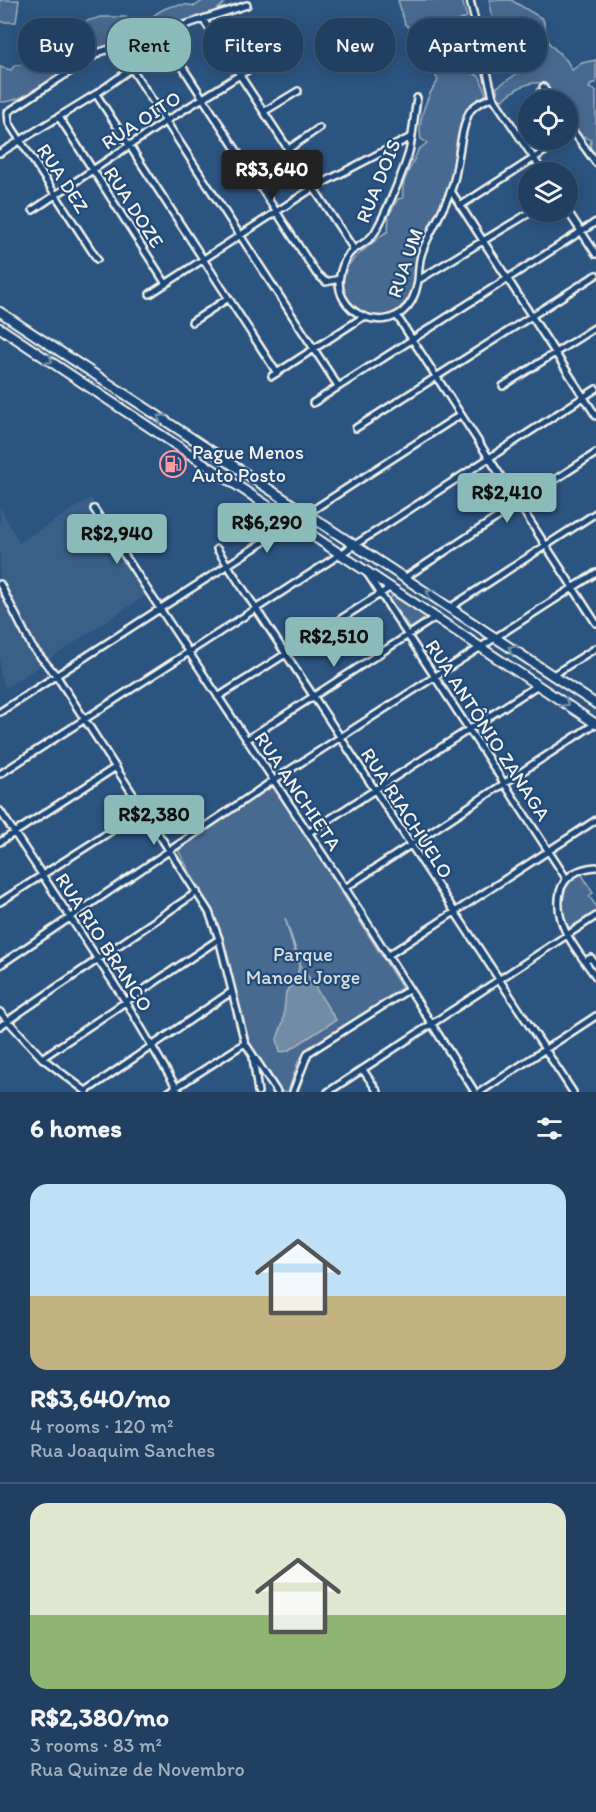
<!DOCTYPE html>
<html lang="en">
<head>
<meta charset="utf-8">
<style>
	body { margin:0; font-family:Itim,sans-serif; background:#294667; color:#f1f3f6; height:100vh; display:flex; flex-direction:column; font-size:22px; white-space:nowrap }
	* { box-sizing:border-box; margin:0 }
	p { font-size:20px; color:#a2afbd }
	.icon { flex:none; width:33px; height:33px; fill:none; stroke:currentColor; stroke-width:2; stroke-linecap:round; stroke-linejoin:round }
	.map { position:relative; height:1092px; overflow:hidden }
	.drawer { display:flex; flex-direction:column; background:#213f61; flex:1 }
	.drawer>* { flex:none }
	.guide { position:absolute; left:18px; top:18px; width:561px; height:54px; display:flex; gap:12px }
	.fabs { position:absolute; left:518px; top:90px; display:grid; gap:12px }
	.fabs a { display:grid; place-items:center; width:60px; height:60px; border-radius:50%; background:#213f61; box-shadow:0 3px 15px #0003,0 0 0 2px #3e5876; font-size:30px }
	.price { position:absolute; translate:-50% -51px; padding:0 14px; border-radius:6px; background:#8bbbb9; color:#111; font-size:20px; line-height:39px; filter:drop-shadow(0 2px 3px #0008) }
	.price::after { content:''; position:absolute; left:50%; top:36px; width:18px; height:14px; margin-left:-9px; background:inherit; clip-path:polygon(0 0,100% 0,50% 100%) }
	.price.current { background:#222; color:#fff }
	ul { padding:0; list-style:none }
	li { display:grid; align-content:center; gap:12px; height:318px; padding:0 30px }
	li+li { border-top:2px solid #3e5876 }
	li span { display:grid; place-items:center; height:186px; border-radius:18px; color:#555 }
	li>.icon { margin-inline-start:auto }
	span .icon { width:108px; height:108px; fill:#fffc; stroke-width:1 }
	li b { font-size:26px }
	h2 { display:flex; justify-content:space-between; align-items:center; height:72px; padding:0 30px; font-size:26px }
	.chip { padding:0 21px; border-radius:24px; background:#213f61; box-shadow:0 3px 15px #0003,0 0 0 2px #3e5876; font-size:21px; line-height:54px }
	.chip.current { background:#8bbbb9; color:#111 }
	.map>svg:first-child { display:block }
	.built { fill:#3b6088 }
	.green { fill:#496b90; stroke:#9eaebc; stroke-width:1.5 }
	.water { fill:#738ca6; stroke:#a7b4c0; stroke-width:1.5 }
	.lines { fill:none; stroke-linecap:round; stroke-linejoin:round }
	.minor-casing { stroke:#f4f1e8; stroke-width:10 }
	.primary-casing { stroke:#f4f1e8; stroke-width:12 }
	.minor { stroke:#1f4a7a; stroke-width:5 }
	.primary { stroke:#1f4a7a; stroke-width:8 }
	.oneway { stroke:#748da6 }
	.labels { text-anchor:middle; stroke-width:4.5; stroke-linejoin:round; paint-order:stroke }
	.street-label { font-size:20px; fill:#f4f1e8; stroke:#1f4a7a }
	.poi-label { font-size:20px; fill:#f4f1e8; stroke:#1f4a7a; text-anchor:start }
	.park-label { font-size:20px; fill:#dadddb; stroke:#1f4a7a }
</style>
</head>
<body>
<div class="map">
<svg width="596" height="1092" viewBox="0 0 596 1092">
	<rect width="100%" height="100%" fill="#2c5481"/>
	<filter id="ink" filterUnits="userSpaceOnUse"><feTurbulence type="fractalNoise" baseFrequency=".0167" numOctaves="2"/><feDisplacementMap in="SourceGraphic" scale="12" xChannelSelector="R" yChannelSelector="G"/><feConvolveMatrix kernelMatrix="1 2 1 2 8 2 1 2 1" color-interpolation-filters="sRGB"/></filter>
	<g filter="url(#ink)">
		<!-- built -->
		<path class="built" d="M91,498l61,93 -146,97 -6,-13v-169l19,37z"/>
		<!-- green -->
		<path class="green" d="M0,0h19l-3,22h-16z
			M204,0h22c-12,20 -41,18 -61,25 -11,4 -20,11 -32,14 17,-22 31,-39 62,-33z
			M398,0h64l5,17 -11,5 -3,9 6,10 -3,2 8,24 16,10 6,17 -19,21 -12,58 -10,20 -2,18 -18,30 -6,31 -11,28 -15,14 -12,2 -23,-3c-29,-33 -17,-44 12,-68 6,-5 11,-10 18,-14l1,-16 9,-16 5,-1c-3,-18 10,-32 15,-48l9,-7 -6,-4c-4,-18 6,-44 17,-58l-23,-48 -10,-9z
			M490,0h21l32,19 6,24 18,18 5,9 10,-7 14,-3v23h-4l-3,5 7,3v68l-6,-9 1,-10 -24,-12v-28h-24l-7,-10 1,-2 10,6 1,-9c-16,-7 -34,4 -45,15l-5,-2 -1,-11 18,-12 4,-7c-4,-28 -32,-40 -29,-68z
			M101,17h25l4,7 1,14c-13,9 -31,9 -45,16 -26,14 -57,49 -86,48v-35l11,3 4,-5c15,-1 24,-4 33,-16l-4,-16z
			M393,596l34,21 -16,12 -23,-30z
			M274,785l128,203 -95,62 -9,12 -10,30h-6l-35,-53 -25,-99 -11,-30 -33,-60z
			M581,873l12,20 -4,3 7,10v6l-26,16 -7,-7c-4,-22 -2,-35 18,-48z"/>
		<!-- water -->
		<path class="water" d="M285,918l16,47 35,55 -48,31 -8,1 -3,-13 6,-17 3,-30 11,-16 2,-10z"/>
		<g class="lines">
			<defs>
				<path id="minor" d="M470,0l23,97 50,75
					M203,19l150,229
					M160,32l156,241 10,9 13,-3
					M117,46l221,340
					M543,87l9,13
					M96,94l181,279
					M417,98c-3,18 -4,37 -8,54 -6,21 -23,61 -34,80 -11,18 -26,10 -34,39 -13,42 49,69 71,29 10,-20 4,-32 10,-48 8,-21 21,-40 29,-62 9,-24 7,-52 17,-75 4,-10 15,-14 25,-18
					M265,111l33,-20
					M59,117l107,167
					M567,123l29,40
					M290,148l29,-20
					M0,153l96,-59 35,-25
					M451,191l145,225
					M460,206l102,-66
					M33,210l133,-89 109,-68
					M567,210l29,44
					M97,259l-88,-136 -1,-11 92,-60 147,-47
					M420,279l111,-67
					M150,294l163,-106 98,-51
					M397,316l199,307
					M192,322l35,-23
					M272,376l91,-59
					M503,386l93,-59
					M313,403l283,-181
					M356,428l240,-153
					M94,509l251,379 130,204
					M217,549l356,543
					M367,573l199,305
					M406,577l190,-124
					M0,584l32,63 24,28 153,237 10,27 26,104 32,49
					M451,607l145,-94
					M553,675l43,-27
					M218,697l173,-110
					M0,712l460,-297
					M246,740l190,-123
					M0,774l596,-385
					M0,811l126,191 53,90
					M308,833l230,-148
					M0,842l116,-75
					M596,867c-16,1 -32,8 -36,25 -7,34 18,59 36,85
					M345,888l251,-165
					M0,902l144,-92
					M387,956l209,-136
					M585,961l6,-3 5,7
					M0,965l274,-185 322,-207
					M0,1012l42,46 45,34
					M0,1026l197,-134
					M42,1058l177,-119
					M253,1058l5,34
					M363,1070l15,22
					M86,1091l145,-99
					M169,1092l76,-49
					M293,1092l15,-39 100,-63
					M328,1092l268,-176
					M480,1092l116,-76"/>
				<path id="primary" d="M0,312l596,392
					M0,328l596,396"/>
			</defs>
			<!-- minor casing -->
			<use href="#minor" class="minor-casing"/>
			<!-- primary casing -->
			<use href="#primary" class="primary-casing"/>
			<!-- minor -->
			<use href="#minor" class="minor"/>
			<!-- primary -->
			<use href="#primary" class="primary"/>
		</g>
		<!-- one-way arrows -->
		<defs><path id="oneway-chevron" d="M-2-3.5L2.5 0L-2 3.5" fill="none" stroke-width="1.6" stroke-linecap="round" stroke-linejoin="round" transform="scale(1.5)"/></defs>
		<g class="oneway">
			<use href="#oneway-chevron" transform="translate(49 360) rotate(34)"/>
			<use href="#oneway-chevron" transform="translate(161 418) rotate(-147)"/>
			<use href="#oneway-chevron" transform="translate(430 593) rotate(-146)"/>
			<use href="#oneway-chevron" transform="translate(512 649) rotate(-147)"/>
			<use href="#oneway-chevron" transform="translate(565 703) rotate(34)"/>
		</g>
	</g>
	<!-- icons -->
	<defs>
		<symbol id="fuel-ring" viewBox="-11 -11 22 22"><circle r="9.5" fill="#1f4a7a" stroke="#ff9aa2" stroke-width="1.5"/><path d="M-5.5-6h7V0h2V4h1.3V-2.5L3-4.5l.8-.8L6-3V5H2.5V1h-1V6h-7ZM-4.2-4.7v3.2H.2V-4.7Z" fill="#ff9aa2"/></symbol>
	</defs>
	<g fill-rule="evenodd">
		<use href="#fuel-ring" x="158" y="449" width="30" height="30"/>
	</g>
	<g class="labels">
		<!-- street labels -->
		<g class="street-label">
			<text transform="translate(141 120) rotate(-33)" y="7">RUA OITO</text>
			<text transform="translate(63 178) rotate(57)" y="7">RUA DEZ</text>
			<text transform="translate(378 181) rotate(-68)" y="7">RUA DOIS</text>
			<text transform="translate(134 207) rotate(57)" y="7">RUA DOZE</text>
			<text transform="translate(405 263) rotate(-71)" y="7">RUA UM</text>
			<text transform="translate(488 730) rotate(57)" y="7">RUA ANTÔNIO ZANAGA</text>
			<text transform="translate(298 791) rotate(56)" y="7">RUA ANCHIETA</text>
			<text transform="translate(407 813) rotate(57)" y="7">RUA RIACHUELO</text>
			<text transform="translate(104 942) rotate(57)" y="7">RUA RIO BRANCO</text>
		</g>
		<!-- poi labels -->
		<g class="poi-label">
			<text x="192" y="459">Pague Menos<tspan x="192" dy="23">Auto Posto</tspan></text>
		</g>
		<!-- park labels -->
		<g class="park-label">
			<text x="303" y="961">Parque<tspan x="303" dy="23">Manoel Jorge</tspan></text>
		</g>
	</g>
</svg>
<div class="fabs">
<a><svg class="icon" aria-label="locate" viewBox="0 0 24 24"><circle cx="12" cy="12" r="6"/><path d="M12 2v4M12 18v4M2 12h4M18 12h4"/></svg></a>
<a><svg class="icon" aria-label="layers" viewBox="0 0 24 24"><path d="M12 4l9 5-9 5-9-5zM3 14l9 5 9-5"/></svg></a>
</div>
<b class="price current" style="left:272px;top:201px">R$3,640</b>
<b class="price" style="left:507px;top:524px">R$2,410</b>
<b class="price" style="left:267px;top:554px">R$6,290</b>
<b class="price" style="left:117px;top:565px">R$2,940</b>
<b class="price" style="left:334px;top:668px">R$2,510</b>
<b class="price" style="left:154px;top:846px">R$2,380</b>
<div class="guide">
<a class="chip">Buy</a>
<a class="chip current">Rent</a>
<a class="chip">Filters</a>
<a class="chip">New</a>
<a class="chip">Apartment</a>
</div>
</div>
<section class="drawer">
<h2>6 homes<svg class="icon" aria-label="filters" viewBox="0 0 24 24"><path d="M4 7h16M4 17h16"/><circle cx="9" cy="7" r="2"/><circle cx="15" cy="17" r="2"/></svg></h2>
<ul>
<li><span style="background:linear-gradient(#bfe0f5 60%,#c2b280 0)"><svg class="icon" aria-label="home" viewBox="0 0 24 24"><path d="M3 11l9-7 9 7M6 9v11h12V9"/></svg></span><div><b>R$3,640/mo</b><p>4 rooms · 120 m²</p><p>Rua Joaquim Sanches</p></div></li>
<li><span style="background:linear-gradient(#dfe7d0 60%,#8fb573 0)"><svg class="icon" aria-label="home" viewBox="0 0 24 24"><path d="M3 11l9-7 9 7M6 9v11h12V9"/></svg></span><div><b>R$2,380/mo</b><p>3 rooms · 83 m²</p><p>Rua Quinze de Novembro</p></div></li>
</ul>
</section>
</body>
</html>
